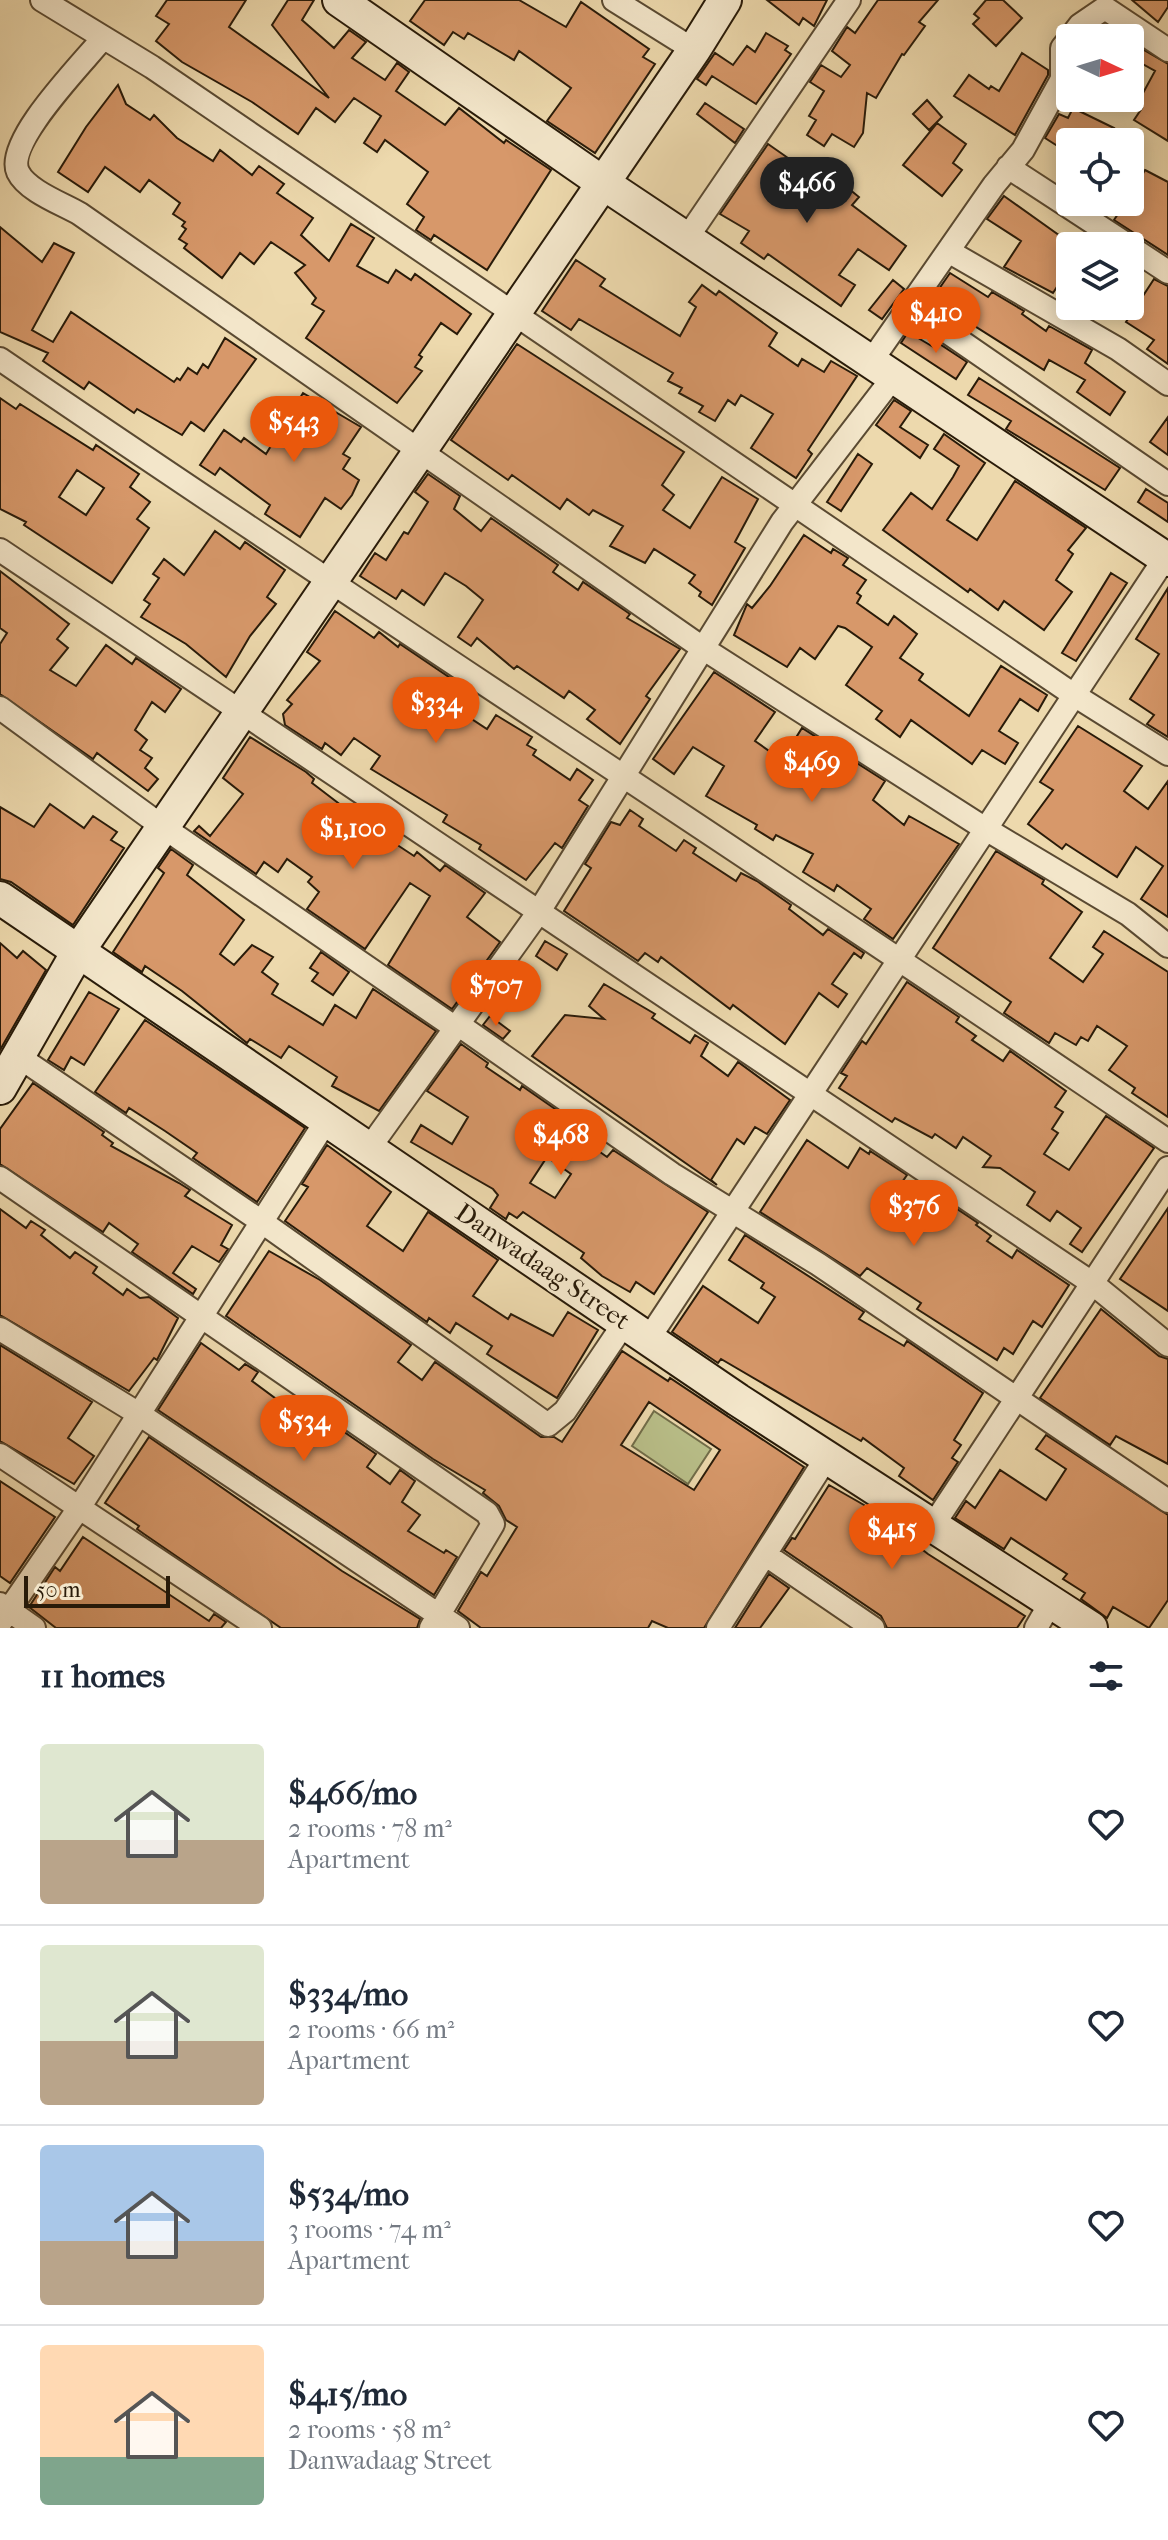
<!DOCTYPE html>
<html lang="en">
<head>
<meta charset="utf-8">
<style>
	body { margin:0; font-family:"IM FELL French Canon",serif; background:#f6f6f7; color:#1f2937; height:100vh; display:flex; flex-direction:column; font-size:30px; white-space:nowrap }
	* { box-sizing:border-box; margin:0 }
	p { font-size:26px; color:#747a83 }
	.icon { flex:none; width:44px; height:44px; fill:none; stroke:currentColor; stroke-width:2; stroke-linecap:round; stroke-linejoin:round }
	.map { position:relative; height:1628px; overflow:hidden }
	.panel { display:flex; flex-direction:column; background:#fff; flex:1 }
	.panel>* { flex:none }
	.needle { width:52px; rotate:94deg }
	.tools { position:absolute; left:1056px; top:24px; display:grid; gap:16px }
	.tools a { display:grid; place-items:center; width:88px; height:88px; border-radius:8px; background:#fff; box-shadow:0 4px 20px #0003; font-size:40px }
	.scale { position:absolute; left:24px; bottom:20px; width:146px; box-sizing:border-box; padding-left:8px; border:4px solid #291b09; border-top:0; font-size:22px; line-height:28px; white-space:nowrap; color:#291b09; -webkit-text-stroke:6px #f3e6ca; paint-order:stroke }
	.price { position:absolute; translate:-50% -68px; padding:0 18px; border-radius:28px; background:#ea580c; color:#fff; font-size:26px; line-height:52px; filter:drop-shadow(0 2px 4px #0008) }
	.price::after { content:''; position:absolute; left:50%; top:48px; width:24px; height:18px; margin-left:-12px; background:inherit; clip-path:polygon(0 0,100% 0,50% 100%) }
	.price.active { background:#222; color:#fff }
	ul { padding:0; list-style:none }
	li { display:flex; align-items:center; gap:24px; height:200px; padding:0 40px }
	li+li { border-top:2px solid #e0e1e3 }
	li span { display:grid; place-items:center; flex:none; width:224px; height:160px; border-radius:8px; color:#555 }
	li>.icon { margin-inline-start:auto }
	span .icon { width:96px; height:96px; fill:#fffc; stroke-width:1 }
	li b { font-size:34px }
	h2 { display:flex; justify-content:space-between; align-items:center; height:96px; padding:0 40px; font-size:34px }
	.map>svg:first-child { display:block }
	.green { fill:#b9bf89; stroke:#716d49; stroke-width:2 }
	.building { fill:#d7986a; stroke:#291b09; stroke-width:2; fill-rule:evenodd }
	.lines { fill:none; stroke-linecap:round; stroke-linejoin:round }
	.street-casing { stroke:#5a4a32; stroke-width:26 }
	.secondary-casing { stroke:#291b09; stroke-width:36 }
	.street { stroke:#f3e6ca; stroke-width:22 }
	.secondary { stroke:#f3e6ca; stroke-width:32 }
	.labels { text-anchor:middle; stroke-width:6; stroke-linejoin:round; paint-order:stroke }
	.street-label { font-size:26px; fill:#291b09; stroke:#f3e6ca }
</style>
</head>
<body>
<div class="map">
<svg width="1168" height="1628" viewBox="0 0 1168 1628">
	<rect width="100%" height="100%" fill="#edd9ad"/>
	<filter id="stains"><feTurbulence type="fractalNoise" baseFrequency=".0025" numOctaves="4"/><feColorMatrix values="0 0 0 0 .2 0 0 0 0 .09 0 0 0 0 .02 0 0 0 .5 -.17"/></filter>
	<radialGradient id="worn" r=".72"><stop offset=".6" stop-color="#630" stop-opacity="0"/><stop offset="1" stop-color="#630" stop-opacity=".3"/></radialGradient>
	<!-- green -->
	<path class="green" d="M654,1411l57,38 -23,35 -56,-38z"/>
	<!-- building -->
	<path class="building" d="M167,0h79l-17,27 100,71 -57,-73 16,-25h26l-12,20 32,28 15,-18 17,12 -14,16 33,22 12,-17 12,9 -13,19 49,34 14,-17 45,35 2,-3 45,30 -64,100 -53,-35 -3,5 -15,-10 8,-13 -17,-13 21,-32 -43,-32 -8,12 -13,-9 17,-27 -27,-18 -19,24 -19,-14 -18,26 -46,-32 -70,-40 -26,-21 13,-17 -13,-8z
		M425,0h94l47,27 15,-25 68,47 -6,8 12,7 -60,89 -48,-32 24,-33 -52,-37 -5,9 -46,-27 -4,6 -11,-7 -9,13 -34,-24z
		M767,0h60l-13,26 -11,-8 -4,7z
		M878,0h60l-19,22 6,4 -21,29 -2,-1 -26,44 -9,-5 -4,40 -9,14 -22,-13 -8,12 -17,-11 9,-15 -7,-4 15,-25 -14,-9 11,-17 20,12 9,-12 -18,-14 15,-24 8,6z
		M986,0h17l19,18 -26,28 -23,-22 6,-6 -5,-4z
		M1132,0h36v7l-10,15z
		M766,33l22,13 -3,4 6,4 -35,50 -44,-28 -6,9 -9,-6 18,-26 18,12 14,-19 8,6z
		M1130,42l38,22v77l-34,-21 8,-12 -6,-2 19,-35 -25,-14z
		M1022,53l26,17v5l-33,60 -61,-39 15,-21 20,14 2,-3 8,5z
		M118,85l8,19 24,16 4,-5 23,23 36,23 7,-11 32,25 7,-9 25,18 -7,9 36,25 -12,17 28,26 22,-37 23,14 -17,28 31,17 8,-13 15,10 4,-6 56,40 -14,20 -16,-11 -22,32 3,2 -7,10 7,4 -25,32 -91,-65 18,-27 -12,-7 4,-6 -21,-25 10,-8 -34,-23 -17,22 -14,-11 -18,25 -38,-30 3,-4 -8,-5 7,-10 -4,-3 3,-4 -12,-8 7,-11 -31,-23 -9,12 -35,-25 -17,25 -30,-20 28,-45z
		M927,100l15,17 -13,13 -16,-16z
		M705,103l39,26 -9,14 -38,-29z
		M1073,108l41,20 -8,14 -50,3 -11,-7 14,-24 9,4z
		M937,123l29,21 -13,19 9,7 -20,26 -39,-31z
		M768,144l20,14 -2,4 44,28 8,-10 21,17 -7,8 54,41 -17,24 -31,-21 -19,26 16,10 -14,21 -73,-52 -4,5 -23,-16 8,-12 -29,-17z
		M1145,170l23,12v73l-54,-35 12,-18h4v-31l11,6z
		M1004,196l66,47v37l-6,-4 -11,17 -49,-26 17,-26 -34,-22z
		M0,227l42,35 12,-19 20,10 -42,77 21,12 18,-30 103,70 3,-4 3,2 8,-12 9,6 6,-10 5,4 17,-30 31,21 -52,72 -13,-9 -9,13 -45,-26 -3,4 -45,-31 -5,7 -41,-28 5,-8 -48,-21z
		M576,260l29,19 -5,7 80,50 16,-29 -7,-5 13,-17 14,10 3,-4 58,42 -8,13 29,20 4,-7 22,13 7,-11 26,15 -49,74 4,4 -16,24 -45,-30 22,-34 -32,-19 -6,10 -7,-5 -13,21 -16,-9 4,-6 -24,-13 3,-5 -14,-7 5,-8 -94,-54 -8,11 -29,-19z
		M950,273l38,24 4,-5 32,19 -2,3 24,17 3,-5 43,24 -7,13 40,29 -15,23 -33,-23 8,-12 -36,-20 -5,10 -112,-71z
		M1154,279l14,7v78l-21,-15 7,-9 -28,-18z
		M893,280l11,9 -22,30 -13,-9z
		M908,332l27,16 3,-5 29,19 -11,17 -55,-36z
		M517,344l167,108 -22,33 12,10 -11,15 27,18 32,-51 36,22 -23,43 10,6 -33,57 -13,-9 2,-4 -12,-9 6,-8 -41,-26 -9,14 -35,-17 13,-20 -30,-16 -4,5 -22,-16 -7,10 -48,-34 -4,5 -57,-40z
		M979,378l141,90 -15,22 -99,-61 5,-8 -43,-26z
		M303,393l58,34 -18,27 7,4 -7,11 16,11 -7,15 -11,14 -16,-11 -25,39 -35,-23 5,-9 -50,-37 -5,7 -15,-10 24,-35 17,12 3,-4 22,16z
		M0,398l16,11 4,-5 73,46 3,-5 43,29 -9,13 20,15 -13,17 12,9 -37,55 -88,-58 2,-3 -26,-13zM77,470l27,18 -18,27 -27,-18z
		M894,400l17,11 -11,16 28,18 -8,13 -44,-33z
		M1168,417v38l-18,-13z
		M944,434l41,29 -38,57 30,20 38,-59 71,47 -18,22 5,4 -17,26 16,12 -28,38 -40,-29 -6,9 -28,-21 -2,3 -85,-62 28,-37 21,16 21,-32 6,-11 -25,-17z
		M858,454l14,10 -31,47 -14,-9z
		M428,474l32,22 -6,13 27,22 10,-13 67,47 -5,7 25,18 5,-8 47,32 -3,4 53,31 -34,47 4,3 -30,45 -33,-25 8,-9 -26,-19 -5,7 -47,-32 -3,3 -37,-31 -6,8 -13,-9 25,-37 -17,-14 -21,-13 -21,32 -22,-15 -6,9 -36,-23 15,-23 11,7 18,-28 4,2 20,-32 -13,-10z
		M1146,489l22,14v19l-30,-20z
		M215,531l25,18 5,-7 40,28 -18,27 9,7 -26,32 -24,41 -40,-33 -45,-27 9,-13 -6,-4 15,-22 -6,-4 11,-15 20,16z
		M804,535l27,18 2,-4 15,9 -5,7 23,15 -9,13 4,3 -4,7 31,22 6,-9 23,18 -17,24 23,16 -4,6 50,36 32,-50 46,29 -9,16 -18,-12 -21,32 19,12 -13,21 -23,-14 -10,14 -61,-44 -11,17 -24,-18 6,-8 -36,-26 26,-38 -27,-19 -7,-2 -23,33 -15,-11 -13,19 -53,-32 13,-31 5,4 18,-22z
		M0,571l69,53 -12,15 11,9 -18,22 26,16 30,-41 26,19 4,-6 45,31 -16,23 -13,-10 -17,28 12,10 -7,10 12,8 -7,10 13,11 -10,12 -51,-38 -4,6 -93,-65v-50l7,-11 -7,-5z
		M1111,573l16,10 -51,78 -14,-8z
		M1168,588v149l-21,-13 7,-9 -24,-16 29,-45 -23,-15z
		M335,611l39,27 5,-6 19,15 2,-3 65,44 -11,14 4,2 -3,4 32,21 9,-14 36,22 -5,8 9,5 -3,5 37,25 7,-11 16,11 -14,20 9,6 -26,42 -7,-5 -29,37 -47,-31 2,-4 -38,-23 4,-7 -76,-46 9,-13 -26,-18 -13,17 -16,-12 -3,6 -37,-24 -2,-11 9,-10 -5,-4 33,-39 -13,-9z
		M714,672l61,40 -20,29 27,19 20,-32 83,53 -12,19 31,25 5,-9 50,28 -66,95 -29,-20 7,-10 -34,-24 -3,6 -31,-19 10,-18 -37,-19 -3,5 -18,-11 2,-4 -51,-29 18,-30 -31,-19 -19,27 -21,-15z
		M1078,726l64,40 -18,25 24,18 20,-28v136l-27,-18 22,-33 -27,-19 -19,30 -51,-33 -4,5 -34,-25 25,-34 -13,-8z
		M250,737l56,35 8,7 -2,4 55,42 47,31 3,-4 23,19 5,-6 40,28 -18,24 33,25 -48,67 -64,-44 42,-69 -20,-13 -45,66 -58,-40 12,-17 -11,-10 4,-5 -25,-18 -9,13 -14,-10 -8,12 -62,-43 5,-5 11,10 33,-42 -20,-16z
		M50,804l34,24 9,-12 24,16 -6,8 13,8 -51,77 -62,-43 -11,-3v-72l34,20z
		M630,810l13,9 -4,7 37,25 8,-11 12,8 -3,5 43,28 5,-8 16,8 34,24 -2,4 34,26 5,-6 36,24 -3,5 -7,-5 -22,31 15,10 -9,13 -19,-14 -34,51 -52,-39 -3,4 -69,-52 -3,5 -13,-9 -7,8 -74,-50 27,-43 -6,-4 26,-42 9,3z
		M171,849l22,16 -6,10 57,45 -24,34 14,11 18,-20 21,12 -11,15 16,12 -6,10 51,31 12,-20 21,13 17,-29 63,42 -57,80 -47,-25 5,-9 -48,-31 -8,12 -31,-19 -3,4 -65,-52 -37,-25 -3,6 -29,-20 51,-79 -6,-5z
		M996,851l48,29 -2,4 40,28 -32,46 33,24 20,-28 -10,-7 11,-16 64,41v145l-36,-24 3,-5 -26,-18 18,-24 -30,-20 -9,15 -7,-4 -5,8 -21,-12 -6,10 -45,-30 7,-11 -78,-54z
		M545,941l22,13 -10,16 -21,-14z
		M0,943l17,15 6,-7 23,19 -46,80z
		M321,952l28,20 -16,23 -21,-14 6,-8 -8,-5z
		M907,982l52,35 -3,5 20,14 -4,4 31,21 7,-10 56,40 -11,16 8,5 -11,17 6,4 -14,21 25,16 37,-54 48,32 -72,104 -12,-8 11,-16 -24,-17 -7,10 -23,-16 8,-13 -35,-24 -17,-1 8,-11 -28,-19 -7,11 -21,-14 -3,4 -37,-20 -3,4 -53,-34 8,-12 -6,-3 21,-32 4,3z
		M604,984l51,30 -3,4 38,25 5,-8 13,8 -7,13 27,20 10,-14 52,38 -23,34 -12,-7 -11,17 -7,-5 -26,41 6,5 -185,-129 33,-41 39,4 -15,-13z
		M89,992l30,17 -35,56 -13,-8 -7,13 -16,-10z
		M490,1016l20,15 -7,8 -20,-14z
		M145,1020l160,108 -48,74 -64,-44 4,-5 -32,-22 -36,-23 -3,5 -31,-21z
		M461,1044l27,19 -2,4 34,23 2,-4 59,41 -5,8 31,22 6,-7 95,62 -54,82 -18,-12 -6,10 -28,-16 -21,-18 3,-5 -61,-41 -6,6 -8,-5 -3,6 -3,-2 -13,-9 8,-13 -5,-6 -82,-47 10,-17 31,19 16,-27 -41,-26zM547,1157l24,17 -16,24 -25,-15z
		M33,1083l71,49 -2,3 11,8 -2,3 68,37 11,7 -5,6 47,29 -11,20 7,4 -9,13 -27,-16 -19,27 23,16 -3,5 -61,-42 6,-8 -29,-21 -6,9 -103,-68v-35z
		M807,1140l41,28 12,-20 9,6 1,-3 37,24 -9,13 5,3 -7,10 34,24 15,-24 33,22 -2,2 15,11 -4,5 25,17 5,-8 52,35 -27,42 -9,-6 -20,33 -9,-6 -7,12 -80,-51 4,-6 -54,-35 -7,8 -100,-64z
		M327,1145l64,47 -24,34 36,25 25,-39 70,48 -25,36 35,23 3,-5 42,22 15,-24 30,18 -41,68 -70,-44 5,-8 -36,-23 -6,10 -21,-15 -2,4 -142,-101 23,-34 -6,-3z
		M1168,1208v103l-48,-32z
		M0,1209l26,19 5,-7 14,9 -4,5 29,23 5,-6 22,15 -4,6 30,22 4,-6 13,9 9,-1 29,21 -21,42 -3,-2 -25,33 -129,-76z
		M745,1235l119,77 -5,7 45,27 3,-5 76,52 -29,47 7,5 -9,13 6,4 -25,38 -34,-24 5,-8 -41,-30 -2,3 -140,-82 -3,4 -46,-31 31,-46 55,37 17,-26 -14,-9 3,-5 -35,-23z
		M269,1251l51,29 91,65 -13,17 24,18 13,-18 106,75h13l8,5 60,-91 46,30 2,-3 134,89 -100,161h-36l-16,-7 -4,7h-167l-23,-17 23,-39 6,4 30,-49 -11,-7 -7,-14 -16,-13 2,-3 -52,-31 -207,-143zM649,1402l71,48 -26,40 -73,-45z
		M1101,1309l58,47 9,3v105l-52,-28 -6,9 -70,-47z
		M201,1343l38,27 6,-6 13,8 -6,9 46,34 5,-7 16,11 2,-3 55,38 -9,13 23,17 10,-14 15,11 -13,21 18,13 -12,16 36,22 2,-3 11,7 -23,38 -276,-185z
		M0,1345l92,57 -24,36 26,18 -20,28 -74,-43z
		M1046,1435l122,80v85l-19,28 -36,-21 -6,11 -26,-19 4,-6 -22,-14 4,-5 -56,-36 -7,11 -49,-31 11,-17 9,7 25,-38 46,30 20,-31 -30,-20z
		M149,1437l193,134 78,48 -3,9h-136l-137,-94 -7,-5 2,-3 -34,-23z
		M0,1481l55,36 -45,66 -10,-7z
		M829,1485l35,20 64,49 97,62 -8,12h-130l-6,-12 -97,-66 8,-12 3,1z
		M83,1537l126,84 5,-7 12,8 -5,6h-165l-27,-21 26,-40 5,4z
		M769,1574l20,14 -29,40h-25z"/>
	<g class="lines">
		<defs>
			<path id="street" d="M42,0l110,67 922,628 94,59
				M614,0l80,50
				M103,38c-20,25 -99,104 -85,134 9,19 45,32 62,42l624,435 280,179 144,86 40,32
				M1070,38l10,-13 25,-17 63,42
				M1008,167l121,79
				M687,238l162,-238
				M1130,247l38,25
				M948,251l170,98 50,35
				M908,305l260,179
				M0,359c387,264 781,518 1168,782
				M872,360l122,-175 29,-35 39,-71v-31l8,-10
				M0,550l1092,733 76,62
				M0,708l163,119 294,202
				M459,1025l213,149 146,90 350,237
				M19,1057l243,165 286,203 17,-14 60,-89
				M370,1147l168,-234 244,-391 113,-147
				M0,1178l487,335 6,11 -62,104
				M0,1329l139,85 319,214
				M649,1338l516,-780
				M0,1455l260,173
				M934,1524l234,-356
				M766,1555l107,73
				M0,1604l34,24
				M0,1623l79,-115 249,-390
				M718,1628l109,-171
				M1036,1628l15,-26"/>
			<path id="secondary" d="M339,0l264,183 565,377
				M0,898l738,502 353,228
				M0,1088l79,-138 615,-900 31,-50"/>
		</defs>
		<!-- street casing -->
		<use href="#street" class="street-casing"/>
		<!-- secondary casing -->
		<use href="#secondary" class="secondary-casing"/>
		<!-- street -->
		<use href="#street" class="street"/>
		<!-- secondary -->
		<use href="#secondary" class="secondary"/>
	</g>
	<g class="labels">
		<!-- street labels -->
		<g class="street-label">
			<text transform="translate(543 1266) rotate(34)" y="9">Danwadaag Street</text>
		</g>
	</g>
	<rect width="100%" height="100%" filter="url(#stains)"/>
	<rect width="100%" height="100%" fill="url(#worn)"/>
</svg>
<div class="tools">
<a><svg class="needle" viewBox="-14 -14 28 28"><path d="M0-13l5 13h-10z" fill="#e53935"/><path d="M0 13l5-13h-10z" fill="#747a83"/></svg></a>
<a><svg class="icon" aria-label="locate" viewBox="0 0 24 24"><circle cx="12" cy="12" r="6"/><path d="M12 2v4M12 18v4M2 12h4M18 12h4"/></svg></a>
<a><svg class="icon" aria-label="layers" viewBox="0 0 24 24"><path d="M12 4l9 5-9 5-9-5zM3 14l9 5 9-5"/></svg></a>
</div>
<div class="scale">50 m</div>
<b class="price active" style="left:807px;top:225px">$466</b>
<b class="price" style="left:936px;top:355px">$410</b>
<b class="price" style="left:294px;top:464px">$543</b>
<b class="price" style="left:436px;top:745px">$334</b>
<b class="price" style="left:812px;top:804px">$469</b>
<b class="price" style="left:353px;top:871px">$1,100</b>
<b class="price" style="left:496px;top:1028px">$707</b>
<b class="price" style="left:561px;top:1177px">$468</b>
<b class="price" style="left:914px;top:1248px">$376</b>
<b class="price" style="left:304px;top:1463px">$534</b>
<b class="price" style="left:892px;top:1571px">$415</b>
</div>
<section class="panel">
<h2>11 homes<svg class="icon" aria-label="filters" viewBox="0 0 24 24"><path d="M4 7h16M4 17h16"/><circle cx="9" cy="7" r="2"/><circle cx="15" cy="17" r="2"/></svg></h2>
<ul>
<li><span style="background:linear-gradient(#dfe7d0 60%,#b9a48a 0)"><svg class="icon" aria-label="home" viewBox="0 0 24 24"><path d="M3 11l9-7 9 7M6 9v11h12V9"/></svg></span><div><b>$466/mo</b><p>2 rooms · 78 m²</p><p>Apartment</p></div><svg class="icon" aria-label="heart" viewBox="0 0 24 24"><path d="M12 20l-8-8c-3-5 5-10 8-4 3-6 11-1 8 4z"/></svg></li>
<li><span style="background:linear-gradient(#dfe7d0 60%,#b9a48a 0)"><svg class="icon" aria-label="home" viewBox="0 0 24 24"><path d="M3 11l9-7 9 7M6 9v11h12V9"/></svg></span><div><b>$334/mo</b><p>2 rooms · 66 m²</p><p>Apartment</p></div><svg class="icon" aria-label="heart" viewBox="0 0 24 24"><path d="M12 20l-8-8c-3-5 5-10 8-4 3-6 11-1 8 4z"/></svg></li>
<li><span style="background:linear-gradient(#a9c7e8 60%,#b9a48a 0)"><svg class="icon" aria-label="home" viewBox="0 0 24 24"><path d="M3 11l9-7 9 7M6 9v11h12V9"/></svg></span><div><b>$534/mo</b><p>3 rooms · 74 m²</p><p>Apartment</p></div><svg class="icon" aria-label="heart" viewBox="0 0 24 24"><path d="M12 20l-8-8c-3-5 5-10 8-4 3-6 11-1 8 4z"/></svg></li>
<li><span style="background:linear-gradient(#ffd9b3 70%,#7fa58c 0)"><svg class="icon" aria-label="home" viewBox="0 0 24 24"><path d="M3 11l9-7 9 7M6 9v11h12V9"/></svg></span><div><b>$415/mo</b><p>2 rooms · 58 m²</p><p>Danwadaag Street</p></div><svg class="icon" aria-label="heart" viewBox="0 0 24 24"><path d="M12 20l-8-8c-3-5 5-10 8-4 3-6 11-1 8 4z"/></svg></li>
</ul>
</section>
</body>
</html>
